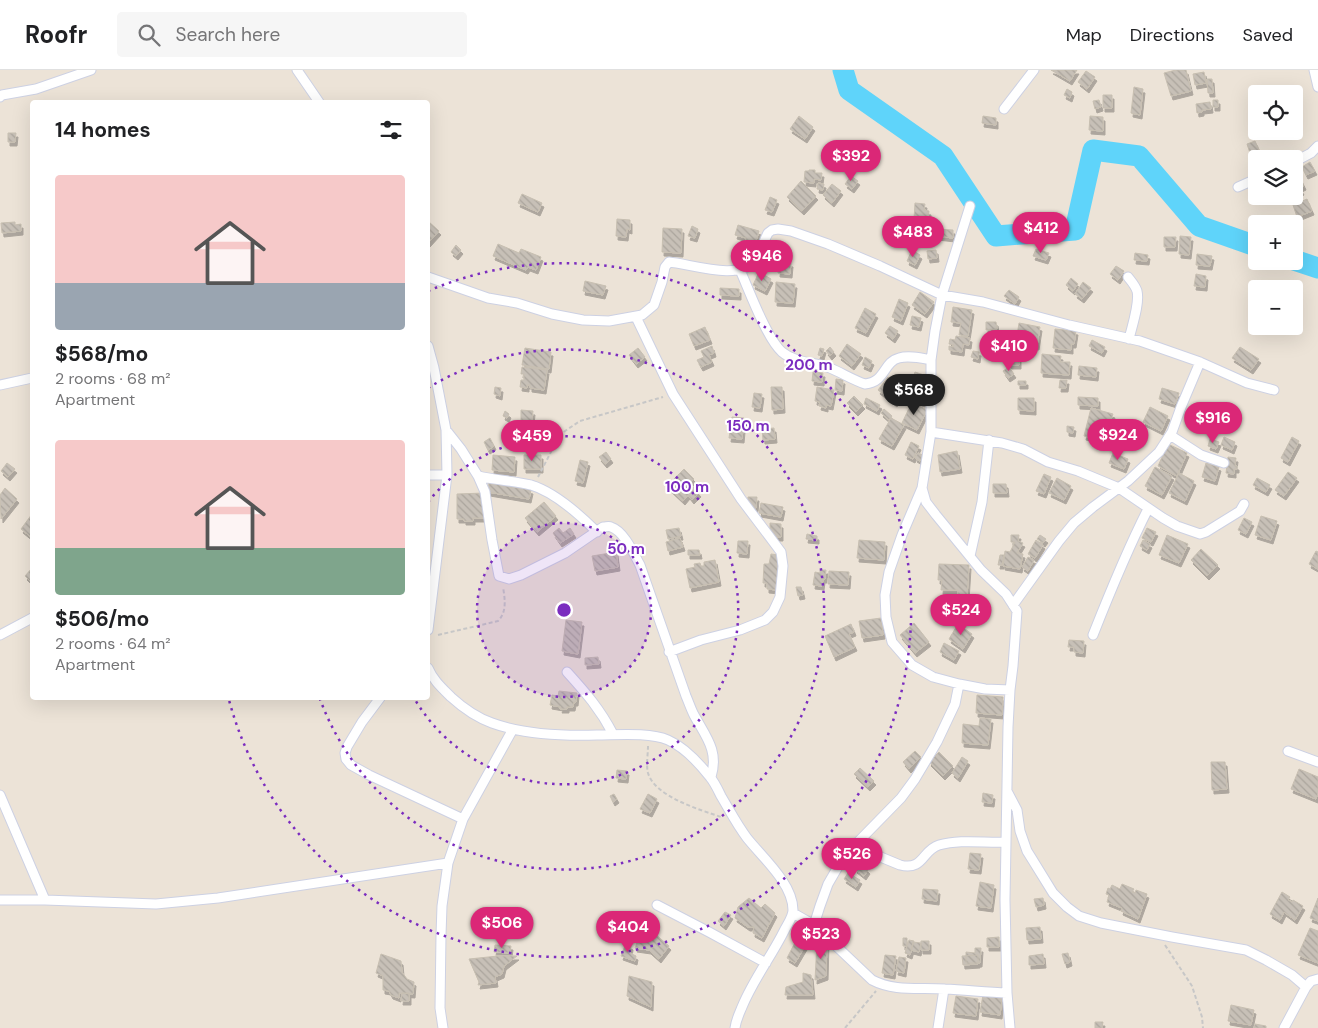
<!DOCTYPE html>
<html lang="en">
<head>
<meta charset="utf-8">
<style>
	body { margin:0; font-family:"DM Sans",sans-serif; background:#f6f6f6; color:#202124; height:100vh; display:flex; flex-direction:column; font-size:19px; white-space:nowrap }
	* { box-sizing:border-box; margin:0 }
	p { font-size:16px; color:#757577 }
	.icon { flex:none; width:28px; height:28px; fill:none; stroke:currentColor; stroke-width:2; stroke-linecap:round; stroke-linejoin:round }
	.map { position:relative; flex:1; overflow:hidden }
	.sheet { position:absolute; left:30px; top:30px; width:400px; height:600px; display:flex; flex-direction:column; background:#fff; border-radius:5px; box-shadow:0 5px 20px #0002 }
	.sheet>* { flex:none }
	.controls { position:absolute; left:1248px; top:15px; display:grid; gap:10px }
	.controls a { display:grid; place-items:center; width:55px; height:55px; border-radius:5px; background:#fff; box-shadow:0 5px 20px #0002; font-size:25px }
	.price { position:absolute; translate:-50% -42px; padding:0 11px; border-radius:18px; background:#db2777; color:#fff; font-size:16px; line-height:32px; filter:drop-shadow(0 1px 2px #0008) }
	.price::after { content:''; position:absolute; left:50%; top:30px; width:15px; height:11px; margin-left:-8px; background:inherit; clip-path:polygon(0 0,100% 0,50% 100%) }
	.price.on { background:#222; color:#fff }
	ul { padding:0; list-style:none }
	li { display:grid; align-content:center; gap:10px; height:265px; padding:0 25px }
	li span { display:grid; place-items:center; height:155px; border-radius:5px; color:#555 }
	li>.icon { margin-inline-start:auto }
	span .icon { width:90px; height:90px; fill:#fffc; stroke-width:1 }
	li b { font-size:21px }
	h2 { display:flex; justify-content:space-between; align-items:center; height:60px; padding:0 25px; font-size:21px }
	header { display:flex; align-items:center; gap:30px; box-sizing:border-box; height:70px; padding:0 25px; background:#fff; border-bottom:1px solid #e0e0e0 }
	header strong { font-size:24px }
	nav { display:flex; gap:28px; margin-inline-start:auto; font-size:18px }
	.search { width:350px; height:45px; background:#f6f6f6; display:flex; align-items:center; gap:12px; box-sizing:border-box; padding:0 18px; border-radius:5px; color:#757577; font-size:19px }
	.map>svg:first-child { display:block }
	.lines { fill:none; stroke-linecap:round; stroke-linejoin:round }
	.river { stroke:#5fd4fa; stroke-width:21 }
	.building { fill:url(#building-back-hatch); stroke:#c7bfb1; filter:url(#shadow) }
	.street-casing { stroke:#cdd1e3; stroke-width:11 }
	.path { stroke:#c7c7c7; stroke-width:2; stroke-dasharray:4 2.5; stroke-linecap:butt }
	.street { stroke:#fff; stroke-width:9 }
	.ring { fill:none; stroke:#7b2cbf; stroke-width:2.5; stroke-dasharray:2.5 5 }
	.centre { fill:#7b2cbf; stroke:#fff; stroke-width:2.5 }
	.ring-label { font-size:15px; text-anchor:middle; font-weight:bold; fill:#7b2cbf; stroke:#fff; stroke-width:4; stroke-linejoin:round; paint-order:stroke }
</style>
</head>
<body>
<header>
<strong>Roofr</strong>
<div class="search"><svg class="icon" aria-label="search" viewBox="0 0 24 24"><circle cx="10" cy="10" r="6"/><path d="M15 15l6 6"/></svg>Search here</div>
<nav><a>Map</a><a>Directions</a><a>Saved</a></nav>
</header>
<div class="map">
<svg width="1318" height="958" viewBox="0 0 1318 958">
	<defs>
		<pattern id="building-back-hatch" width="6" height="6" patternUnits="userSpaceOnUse" patternTransform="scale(1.25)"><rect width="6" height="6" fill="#c7c0b7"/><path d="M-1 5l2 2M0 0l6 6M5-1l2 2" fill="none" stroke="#aba59d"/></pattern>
		<filter id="shadow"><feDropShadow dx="2" dy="4" stdDeviation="0" flood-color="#0004"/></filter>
	</defs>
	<rect width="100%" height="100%" fill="#ece3d7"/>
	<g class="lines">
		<!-- river -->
		<path class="river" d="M843,0l6,20 94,66 53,80 79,-6 18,-80 46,6 60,70 57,20
			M1294,190l24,8"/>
	</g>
	<!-- building -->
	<path class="building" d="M1051,0h26l-7,11z
		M1176,0h10l5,21 -20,5 -7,-23z
		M1086,1l9,6 -8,12 -9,-7z
		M1204,2l2,11 -11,2 -2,-11z
		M1207,9h5l1,14h-5z
		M1134,17l9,2 -3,26 -9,-2z
		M1067,19l5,3 -2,6 -6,-3z
		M1103,25h9v13h-9z
		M1099,30l2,7 -6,2 -2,-8z
		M1213,30h5v7h-5z
		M1210,32l1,7 -9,1v2l-5,1 -1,-9z
		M799,46l14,11 -8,12 -15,-10z
		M983,46l13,2v7l-14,-2z
		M1090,46l13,1v14l-14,-1z
		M8,63h8l-1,9h-7z
		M1255,71l4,9 -9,3 -3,-9z
		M1310,92l5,9 -9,4 -4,-8z
		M809,100h6v3h7l-1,7 -7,-1v4l-10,-1 1,-11h4z
		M1298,103l6,13 -4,2 2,3 -6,3 -2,-5v-15z
		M851,106l7,5 -6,8 -7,-5z
		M801,111l15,15 -14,15 -15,-14z
		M818,113l6,1 -1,6 -6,-1z
		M832,114l9,7 -9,12 -9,-8z
		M522,124l20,9 -4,9 -20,-9z
		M770,127l7,3 -5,12 -7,-2z
		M1307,129l5,12 -15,6 -4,-12z
		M915,133l10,1 -1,6 5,1 -1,8h-14z
		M617,149l13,1v10l-3,-1 -1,8 -10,-1z
		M428,151l11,10 -11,12z
		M15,152v3l6,-1v7l-19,2 -1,-10z
		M738,155l21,6 -5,17 -9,-3 1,-7 -11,-3z
		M692,156l6,3 -3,9 -7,-2z
		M663,158l19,1 -1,24 -19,-1z
		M927,159h6v6l-6,-1z
		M937,159l16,1v8l-17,-2z
		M1180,166l11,1 -2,18 -10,-1z
		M1164,167h12l-1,10h-11z
		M498,174l21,9 2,-4 20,8 -5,13 -8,-3 -2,3 -33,-14z
		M456,175l5,5 -5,6 -5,-4z
		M1036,179l13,4 -3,7 -13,-4z
		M912,180l8,5 -5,10 -8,-4z
		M936,180l1,8 -9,1 -1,-8z
		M1135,183l13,2 -1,6 -13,-1z
		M1197,184l15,2 -2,10 -14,-1z
		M779,192l12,1 -1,11 -12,-1z
		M1116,196l8,5 -6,9 -8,-6z
		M759,202l12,7 -6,12 -12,-6z
		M1196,204l10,2 -1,11 -11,-1z
		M1071,208l7,6 -5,7 -7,-6z
		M585,211l21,5 -3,9 -20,-4z
		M776,212l19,2 -2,19 -18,-1z
		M1083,212l8,6 -9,11 -7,-5z
		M720,218l19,1v7l-19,-1z
		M1009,220l10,7 -4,7 -11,-8z
		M920,222l14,10 -9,12 -13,-9z
		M899,229l9,4 -7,18 -9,-4z
		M953,237l19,3 -4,26 -9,-1 2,-12 -10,-1z
		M865,238l11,6 -10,19 -11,-5z
		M912,246l9,2 -2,9 -9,-2z
		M986,252h10l1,7 -11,1z
		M1019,253l21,4 -3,19 -21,-4z
		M890,256l8,5 -5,8 -8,-6z
		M705,257l5,13 -16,6 -5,-12z
		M1055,259l21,2 -2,13h-3v6l-18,-2z
		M956,266l14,2 -1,7 -6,-1 -1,8 -13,-2v-4l4,1 1,-2 -5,-1 1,-5 5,1z
		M1092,270l13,7 -3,6 -13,-7z
		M847,274l14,10 -9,12 -13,-10z
		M712,276l2,7 -5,2 3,7 -11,5 -4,-7 7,-3 -3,-6z
		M830,277l4,5 -4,4 -4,-5z
		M1240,277l19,12 -8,11 -19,-12z
		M525,278l26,4 -2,17 -27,-4z
		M638,278l7,9 -9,7 -7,-9z
		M820,278l4,1 -2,7 -4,-1z
		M973,281l6,1 -1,7 -7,-2z
		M1042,284l19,2 -1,6h10l-1,13 -28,-2z
		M1007,285h12v10h-12z
		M865,287l7,4 -3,7 -7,-3z
		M1079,296l18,2 -1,9 -18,-2z
		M522,297l25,3 -3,20 -14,-2v-3h-3v3l-7,-1 1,-7h3v-6h-3z
		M1009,297l5,7 -6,4 -5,-7z
		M813,302l10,1 -1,9 -10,-1z
		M915,302l9,3 -1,4 4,2 -1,4 2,1 -5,17 -17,-5z
		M888,307l17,13 -10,13 -17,-13z
		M836,309l7,1 -1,11 -7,-1z
		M1060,310h7l-1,8h-7z
		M1018,311h8v4h-8z
		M495,317l6,1 -1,8 -6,-2z
		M771,317h11l1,22 -11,1z
		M817,317l17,3 -3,16 -5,-1v3l-7,-2 1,-4 -5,-1z
		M1162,318l17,5 -4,11 -16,-5z
		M754,323l8,1 -2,14 -8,-1z
		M854,326l9,9 -7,7 -9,-9z
		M1078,327l20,1v8l-20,-1z
		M866,328l14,7 -3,6 -13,-7z
		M1018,328h16v13l-16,-1z
		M912,332l15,8 -10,20 -15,-7z
		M1150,337l18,9 -7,15 -18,-9z
		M1091,338l22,6 -3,8 8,2 -4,19 -30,-7z
		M884,339l8,7 -3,4 -8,-7z
		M521,340l12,1 -1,10 -11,-1z
		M505,341l4,3 -2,4 -4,-2z
		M732,347l12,1 -2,21 -13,-1z
		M891,348l13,7 -12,21 -13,-7z
		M1067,356l7,1 -1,6 -6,-1z
		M774,358l1,11 -12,1 -1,-11z
		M510,362l7,1v9h-8z
		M1224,367l11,5 -3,8 -11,-5z
		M1292,367l7,4 -11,21 -7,-4z
		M490,368l4,8 -6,4 -4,-8z
		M1210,369l9,3 -3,7 -8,-3z
		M911,372l8,4 -6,13 -8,-4z
		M1168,374l19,9 -10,23 -19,-10z
		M957,381l3,18 -20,3 -2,-17z
		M606,382l5,7 -6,5 -6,-7z
		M918,383l5,2 -3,6 -5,-3z
		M1113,383l15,6 -4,10 -15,-6z
		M493,385l22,2 -1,15 -22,-2z
		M524,385h17v14h-17z
		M1228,387l8,1 -1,8h2v3h-3v5l-8,-1z
		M580,390l8,2 -5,21 -8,-2z
		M7,393l8,6 -7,8 -7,-6z
		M1206,393l13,4 -4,14 -13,-4z
		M1155,397l17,9 -10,19 -17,-9z
		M684,399l10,10 -4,4 9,10 -7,7 -4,-5 -5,6 -16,-15z
		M1288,402l9,6 -13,18 -9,-6z
		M1179,403l15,8 -9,20 -16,-8z
		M1044,404l7,3 -7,17 -8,-3z
		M1057,408l14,8 -7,14 -15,-7z
		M1257,408l13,7 -4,7 -13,-7z
		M489,413l42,7 -2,9 -41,-7z
		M993,414h13l1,9h-14z
		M5,418l12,11 -16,20 -1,-24z
		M484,423v25h-11v3h-9v-2h-7v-25z
		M748,427h9l-1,11 -9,-1z
		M544,432l12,14 -19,16 -12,-14z
		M761,433l22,4 -2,10 -22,-4z
		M32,444v24l-11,-9z
		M1261,446l16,5 -6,19 -16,-5z
		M1244,448l8,4 -6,12 -8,-4z
		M770,453l11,1v13h-11z
		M559,458l4,5 7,-5 4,6 -14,9 -7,-10z
		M679,458l2,8 -13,3 -2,-9z
		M1147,458l9,4 -5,10 -9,-4z
		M807,464l10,2v4l-11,-1z
		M1011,465h8l-1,6 5,2 -6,10 6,1 -3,15 -17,-3 2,-15 5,1 5,-10h-4z
		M1040,465l6,4 -3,4 -6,-4z
		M1167,465l21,9 -9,19 -20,-8z
		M680,468l3,9 -15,4 -2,-9z
		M859,470l26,2 -1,18 -27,-2z
		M1036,470l7,5 -8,13 -7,-4z
		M1143,470l7,4 -3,6 -7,-4z
		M738,471h10l-1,13 -10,-1z
		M1201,479l17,16 -11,11 -16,-16z
		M688,480h11l1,5h-12z
		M1316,481l2,1v17l-9,-5z
		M616,482l2,15 -23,4 -3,-15z
		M771,484l8,1 -2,35 -10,-1v-6h-4l1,-19h5z
		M1000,485h4l-2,10h-4z
		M1028,487l6,3 -6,11 -6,-4z
		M715,490l4,22 -29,6 -4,-19 9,-2 -1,-3 6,-1 1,3h3v-4z
		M939,494l30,1 -2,32h-9v-7h-17l1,-10h-4z
		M32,498v15l-7,-7z
		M820,500h6l-1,9h-2l-1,7 -9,-1 2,-13 5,1z
		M829,501l20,1 -1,13 -20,-1z
		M796,517h5l2,8 -5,1z
		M881,548l2,17 -21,3 -3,-17z
		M566,550l16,2 -4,32 -16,-3z
		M914,553l15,19 -14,11 -15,-18z
		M851,554l3,8 -5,2 6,13 -21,10 -9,-21z
		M958,554l14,10 -9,15 -14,-10z
		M1069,570l15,1 -1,12 -9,-1v-5h-6z
		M944,573l15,8 -5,9 -14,-8z
		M598,587l1,7 -14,1v-7z
		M559,621l18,2 -1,9h-2l-1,5h-6v2h-7l1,-2 -11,-2 2,-10 6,1z
		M977,625l26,2 -1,18 -26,-2z
		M980,648l11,1 -3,26 -26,-2 1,-19 16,2z
		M915,681l6,6 -12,12 -6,-7z
		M939,682l14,14 -10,10 -14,-14z
		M962,687l6,4 -10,17 -6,-5z
		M1211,692h14l2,27 -15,1z
		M860,698l14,13 -6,6 -14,-13z
		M1299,699l19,8v16l-2,6 -25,-10z
		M617,700l10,1 -1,8 -10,-1z
		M983,723l10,2 -1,8 -10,-1z
		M614,724l3,5 -4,3 -3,-6z
		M648,724l9,5 -7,14 -10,-4z
		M970,783l11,1 -2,16 -11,-1z
		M860,793l8,7 -4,6 -9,-7z
		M848,803l12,7 -4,7 -12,-8z
		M980,812l14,3 -3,23 -15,-2z
		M1122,814l12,5 -2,3 3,1 1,-3 11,4 -9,25 -17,-8 1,-3 -15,-6 2,-7 -3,-1 2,-6 2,1 2,-4 8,4z
		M923,819l15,1 -1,11 -15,-2z
		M1282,822l8,5 -2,3 4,2 1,-2 10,6 -8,14 -11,-8 -4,8 -10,-6z
		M749,828l12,10 4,-4 10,9 -13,25 -9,-5 1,-6h-6l-13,-9 3,-11z
		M1043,828l1,7 -8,2 -2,-8z
		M1318,828v23l-8,-3z
		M725,842l6,3 -7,11 -6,-5z
		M1040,857l1,12 -14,1 -1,-12z
		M1310,858l8,3v32l-20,-8z
		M802,859l10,5 -17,29 -8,-5z
		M641,862h12l16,14 -10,13 -10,-9 -14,-2z
		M999,867v10h-12v-9z
		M903,868h4v8h-4z
		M827,870l-1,36 -11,4 2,-38z
		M909,870l5,1 -4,14 -5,-2z
		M921,871h8v9h-8z
		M913,872l8,1 -2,9 -8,-2z
		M626,873l5,3 -1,7 6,3 -1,5 -14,-5z
		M495,875l16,1 -1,7 -16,-1z
		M975,878h6l-1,15h-14v-11l9,1z
		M1068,883l2,9 -5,2 -3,-10z
		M381,884l20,7 1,11 5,7 7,3 -1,12 -14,-1v5l-8,-3 -2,-4 -6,-1v-14l-7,-3z
		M1043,884l1,10 -15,1v-9z
		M885,885l11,1 -3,19 -11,-2z
		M978,885v9l-15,1 -1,-9z
		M498,886h19l-13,10 -2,8 -7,3 1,6 -18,2 1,-3 -10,-23z
		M899,887l7,1 -2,15 -8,-2z
		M803,903l8,2 2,20h-28l1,-8 17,-5z
		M629,906l23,6 -1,25 -24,-11z
		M402,923h7v8h-8z
		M983,925l19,3 -2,17 -20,-3z
		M956,926l22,3 -2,17 -23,-3z
		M1231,935l23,5 -3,15 -23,-4z
		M1095,952h8l-1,6h-7z
		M1255,954l11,2v2h-12z"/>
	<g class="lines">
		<defs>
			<path id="street" d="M297,0l22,32
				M1314,0l4,17
				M0,27l2,-2 34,-6 55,-19
				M1004,39l30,-39
				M1294,92l17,-9 7,-7
				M1238,117l18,-8
				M970,136l-28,89 -7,36 -4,29v72l-9,56 4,14 10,13 45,55 25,24 11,17 -4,55 -3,24 -2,37 -3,173 2,93 3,35
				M740,200c9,20 27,69 42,82 13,11 33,10 48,16 12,5 23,12 35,16 21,-2 18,-22 34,-26 10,-3 22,0 32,2
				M428,207l60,21 29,5 35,11 31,6 26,1 33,-6 12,-10 8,-23 3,-15 4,-5c22,2 70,19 86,-1 6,-8 8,-19 13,-28l4,-3 6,-1 13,2 37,13 52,22 62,29 41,7 86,23 71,16 60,21 47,21 27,7
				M1128,207c3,4 7,8 9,14 3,12 -5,35 -8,48
				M636,247l37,77 68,105 40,53 2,14 -3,31 -7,15 -8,8 -25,10 -39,10 -32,12
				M428,276l6,22 12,62 1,45 -19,155
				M0,315l32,-7
				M446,360l15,19 17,27 7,16 7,48 7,36 10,3 12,-4 44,-22 38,-26c3,0 6,-1 8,0 13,4 23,27 29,38l46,131c3,7 5,13 8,19 12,22 25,36 17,62
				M931,362l71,11 21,6 25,13 30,9 41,17 44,30 14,8 23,8 6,-2 34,-21 4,-7
				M1170,365l31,20 23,8
				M428,405h19
				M478,406c17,4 36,5 53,9 23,7 49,30 66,47
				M922,418l-20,47 -13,37 -4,23 1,22 6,25 20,23 21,12 26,7 26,5 25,1
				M970,486l12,-54 7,-62
				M1013,535l46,-64 15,-18 19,-16 35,-26 31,-29 13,-20 9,-25 19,-45
				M0,565l32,-17
				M1093,565c17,-43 34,-85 55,-126
				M428,598c5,12 14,20 23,29 11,10 27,21 41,26 30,11 73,13 105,12 19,0 53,-3 71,5 16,7 31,23 42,37 5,6 8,13 11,19 9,15 16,29 26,42 16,20 46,46 46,72 0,7 -6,15 -9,21 -13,26 -31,49 -42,76 -3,7 -6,13 -7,21
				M567,602c19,21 33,37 46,62
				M380,628l-18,24 -15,25 -2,6 1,6 5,6 18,10 94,44
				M1288,681l30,11
				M1007,721l10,19 3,21 7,20 5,8 21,34 14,14 12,9 22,7 71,14 74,13 20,10 26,15 14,12
				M0,725l45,105
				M854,776l46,19c24,6 22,-15 39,-20 21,-6 46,-2 67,-3
				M0,830h45l111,4 62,-6 230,-35
				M657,835l52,27 57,31
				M793,843l21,12 58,55c23,12 48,7 73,9 20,1 41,3 62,4
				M814,855l6,-19 8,-22 11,-19 15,-19 47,-48 14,-19 22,-37 18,-38 4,-20
				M443,958l-3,-20 1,-73 1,-29 6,-43 15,-44 50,-90
				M938,958l6,-39
				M1284,958l22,-41 5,-6 7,-2"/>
		</defs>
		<!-- street casing -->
		<use href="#street" class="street-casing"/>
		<!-- path -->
		<path class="path" d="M538,407l15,-29 12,-17 15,-10 83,-24
			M438,565l60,-14c9,-9 7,-22 5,-34
			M648,676c0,8 -2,19 0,27 7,24 53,37 73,44
			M1165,875l27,41 10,31 1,11
			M845,958l31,-37"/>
		<!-- street -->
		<use href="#street" class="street"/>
	</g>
	<!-- distance rings -->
	<circle cx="564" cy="540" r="87" fill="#7b2cbf" fill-opacity=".12"/>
	<g class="ring">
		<circle cx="564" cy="540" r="87"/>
		<path d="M428 432A174 174 0 1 1 414 628"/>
		<path d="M428 318A260 260 0 1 1 320 629"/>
		<path d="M428 221A347 347 0 1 1 229 630"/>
	</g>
	<circle cx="564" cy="540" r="8" class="centre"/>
	<g class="ring-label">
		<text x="809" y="300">200 m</text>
		<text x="748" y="361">150 m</text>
		<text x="687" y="422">100 m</text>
		<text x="626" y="484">50 m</text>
	</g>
</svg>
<div class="controls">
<a><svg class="icon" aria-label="locate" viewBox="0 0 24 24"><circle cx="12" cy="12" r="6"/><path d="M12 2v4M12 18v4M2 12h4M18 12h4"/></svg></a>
<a><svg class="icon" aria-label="layers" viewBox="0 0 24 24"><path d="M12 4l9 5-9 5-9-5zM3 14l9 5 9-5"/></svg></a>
<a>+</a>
<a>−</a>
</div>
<b class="price" style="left:851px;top:112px">$392</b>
<b class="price" style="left:1041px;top:184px">$412</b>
<b class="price" style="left:913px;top:188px">$483</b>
<b class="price" style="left:762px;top:212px">$946</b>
<b class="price" style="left:1009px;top:302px">$410</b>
<b class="price on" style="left:914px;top:346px">$568</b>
<b class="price" style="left:1213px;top:374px">$916</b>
<b class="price" style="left:1118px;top:391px">$924</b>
<b class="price" style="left:532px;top:392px">$459</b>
<b class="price" style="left:961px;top:566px">$524</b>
<b class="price" style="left:852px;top:810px">$526</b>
<b class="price" style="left:502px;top:879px">$506</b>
<b class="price" style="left:628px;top:883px">$404</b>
<b class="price" style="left:821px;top:890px">$523</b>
<section class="sheet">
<h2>14 homes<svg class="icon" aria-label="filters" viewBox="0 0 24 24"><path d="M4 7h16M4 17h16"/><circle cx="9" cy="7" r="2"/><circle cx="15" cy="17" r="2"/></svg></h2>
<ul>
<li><span style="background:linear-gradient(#f6c9c9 70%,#9aa5b1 0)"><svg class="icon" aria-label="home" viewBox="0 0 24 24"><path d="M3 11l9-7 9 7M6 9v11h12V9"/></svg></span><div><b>$568/mo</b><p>2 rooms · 68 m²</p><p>Apartment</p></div></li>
<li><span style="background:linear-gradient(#f6c9c9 70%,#7fa58c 0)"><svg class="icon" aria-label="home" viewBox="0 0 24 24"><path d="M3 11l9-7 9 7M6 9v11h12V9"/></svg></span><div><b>$506/mo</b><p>2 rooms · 64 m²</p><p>Apartment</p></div></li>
</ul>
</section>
</div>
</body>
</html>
